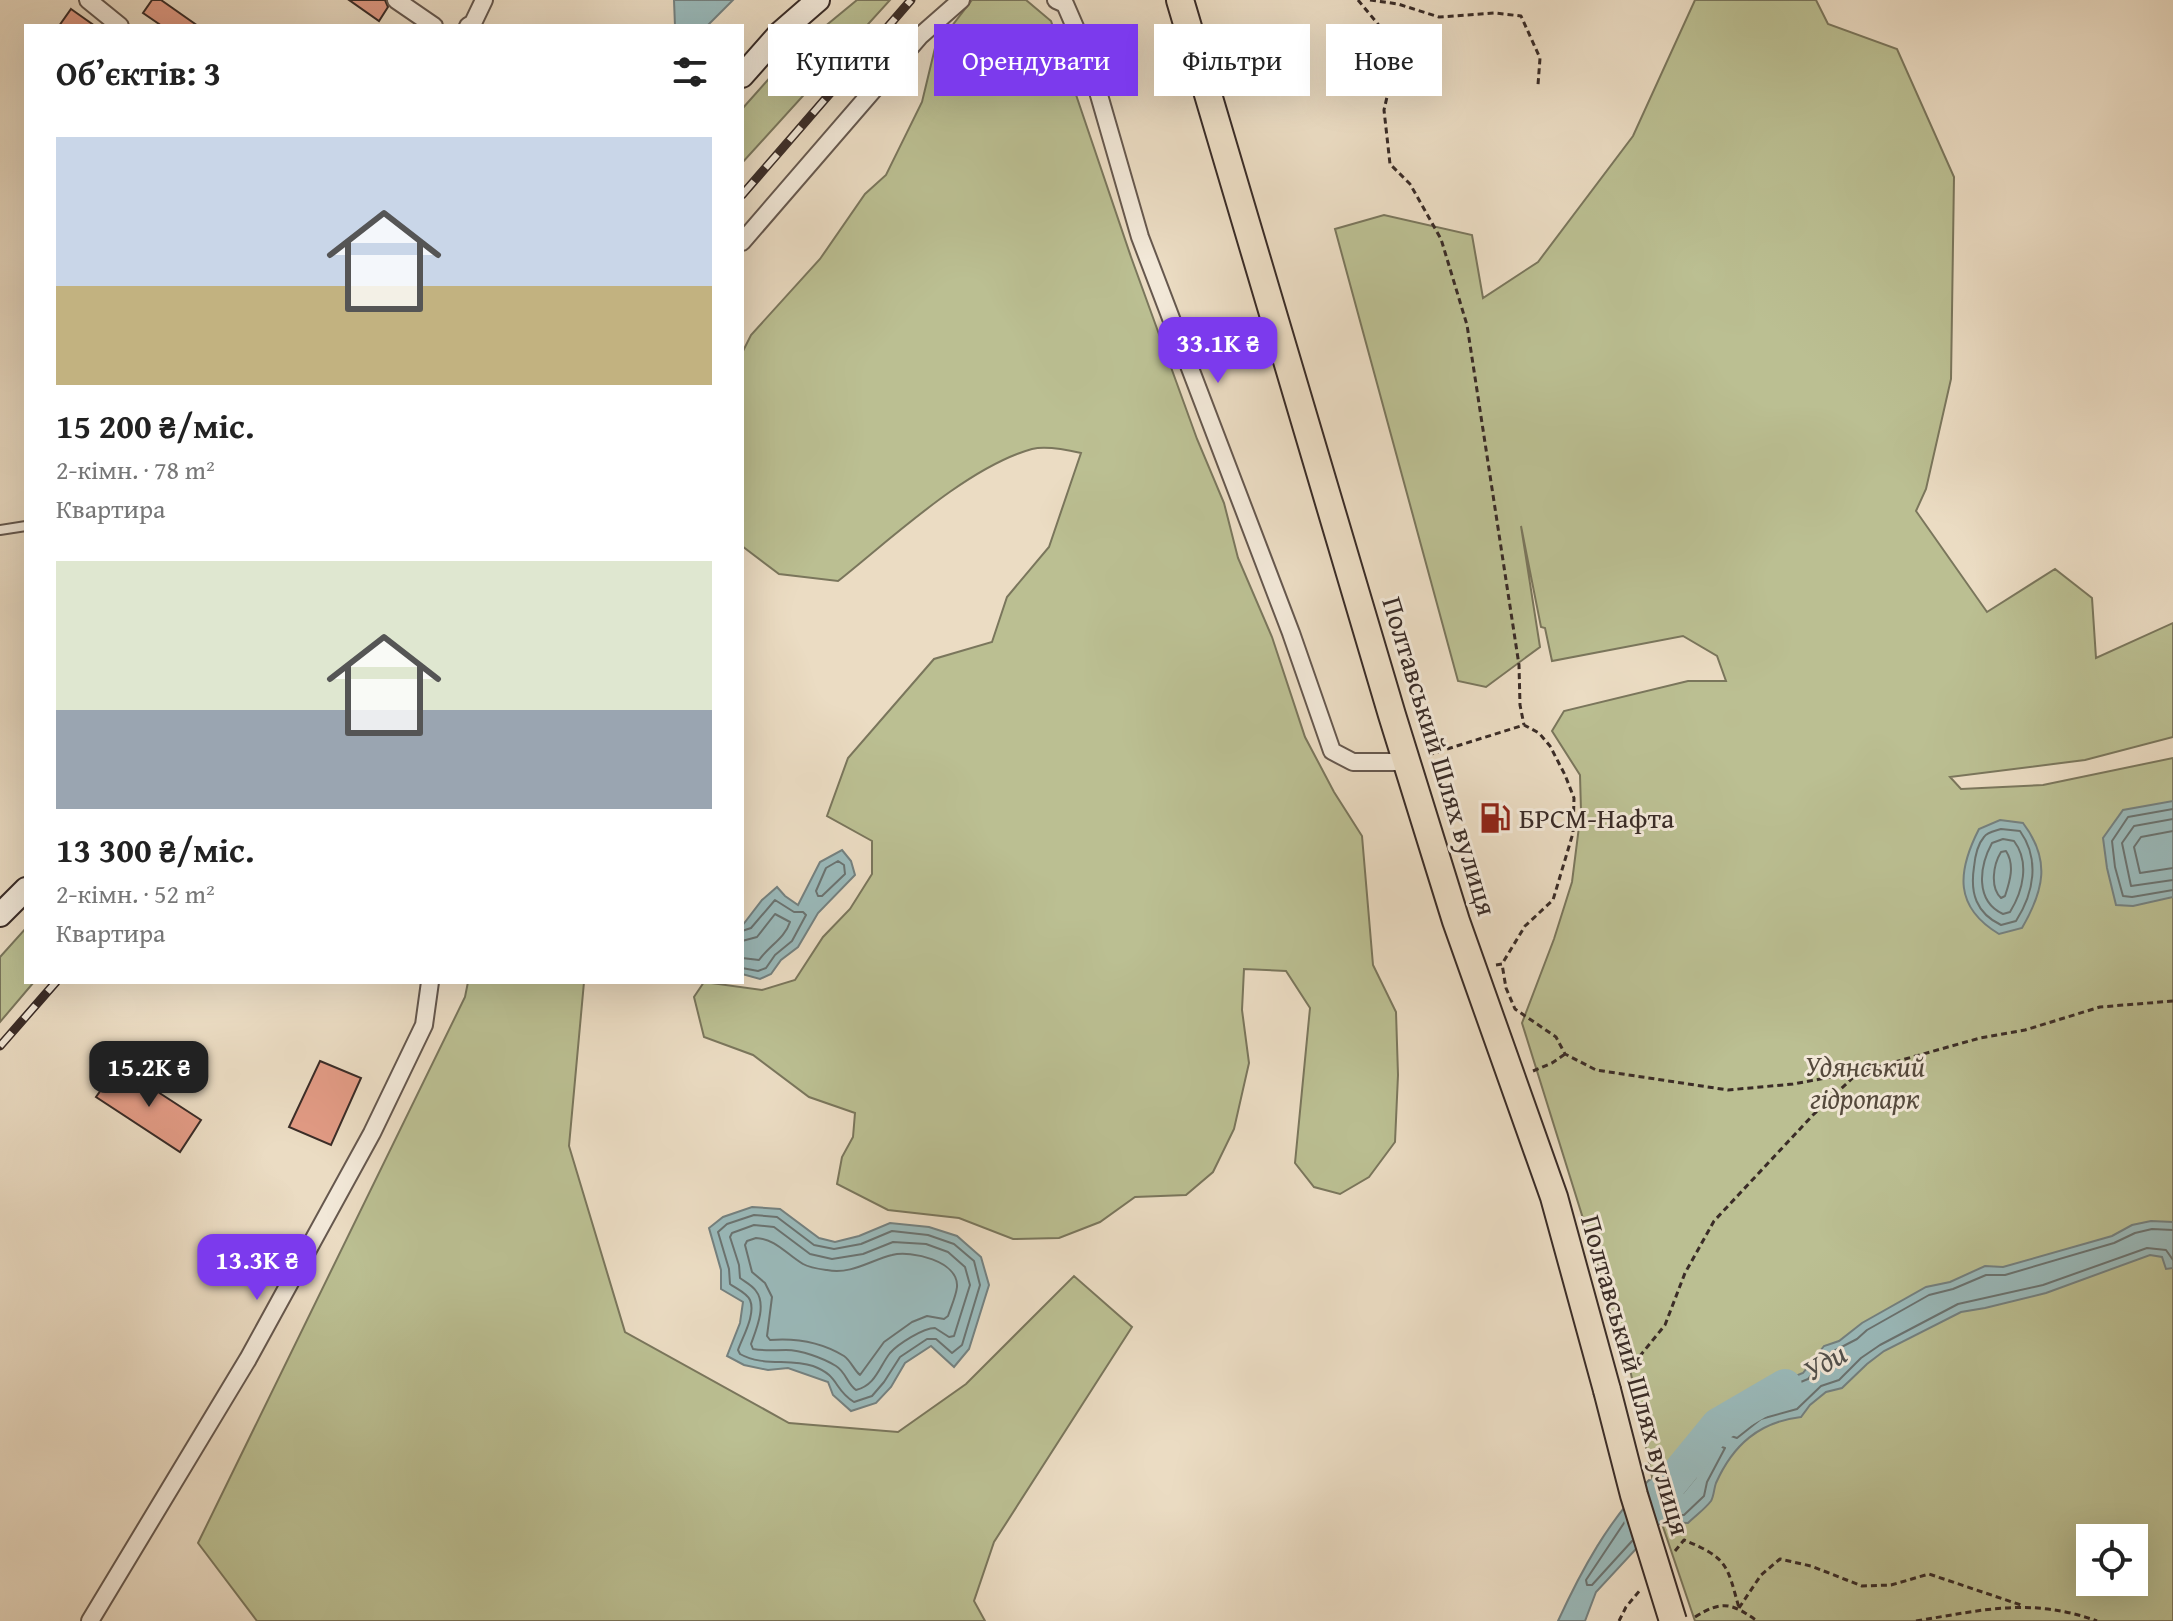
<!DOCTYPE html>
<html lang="uk">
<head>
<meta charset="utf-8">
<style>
	body { margin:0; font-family:"Gentium Book Plus",serif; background:#f2f2f2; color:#222; height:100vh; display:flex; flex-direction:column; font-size:30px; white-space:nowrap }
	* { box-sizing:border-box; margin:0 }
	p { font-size:26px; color:#767676 }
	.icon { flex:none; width:44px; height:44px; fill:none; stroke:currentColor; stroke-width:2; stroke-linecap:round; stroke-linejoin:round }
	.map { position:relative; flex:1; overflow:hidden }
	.details { position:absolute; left:24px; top:24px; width:720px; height:960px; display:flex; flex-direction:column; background:#fff; border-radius:0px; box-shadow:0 8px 32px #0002 }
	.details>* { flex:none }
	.hud { position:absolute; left:768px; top:24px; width:760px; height:72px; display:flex; gap:16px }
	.buttons { position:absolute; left:2076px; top:1524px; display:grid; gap:16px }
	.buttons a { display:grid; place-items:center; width:72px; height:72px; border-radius:0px; background:#fff; box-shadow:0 8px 32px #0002; font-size:40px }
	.price { position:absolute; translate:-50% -68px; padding:0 18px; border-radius:16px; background:#7c3aed; color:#fff; font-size:26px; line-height:52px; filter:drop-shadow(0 2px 4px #0008) }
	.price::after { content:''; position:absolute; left:50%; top:48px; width:24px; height:18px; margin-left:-12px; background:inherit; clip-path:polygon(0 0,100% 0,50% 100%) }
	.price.selected { background:#222; color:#fff }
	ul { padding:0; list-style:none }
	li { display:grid; align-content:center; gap:16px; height:424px; padding:0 32px }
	li span { display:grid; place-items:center; height:248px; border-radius:0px; color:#555 }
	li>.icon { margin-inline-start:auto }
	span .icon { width:144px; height:144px; fill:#fffc; stroke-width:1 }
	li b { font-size:34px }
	h2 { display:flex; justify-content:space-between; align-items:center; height:96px; padding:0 32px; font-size:34px }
	.pill { padding:0 28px; border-radius:0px; background:#fff; box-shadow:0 8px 32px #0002; font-size:28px; line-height:72px }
	.pill.selected { background:#7c3aed; color:#fff }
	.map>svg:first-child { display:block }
	.green { fill:#bbbf92; stroke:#7a765c; stroke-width:2; fill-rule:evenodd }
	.water { fill:#9ababb; stroke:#748180; stroke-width:2 }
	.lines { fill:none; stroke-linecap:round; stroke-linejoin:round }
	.shore { stroke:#6a7371; stroke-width:2 }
	.river { stroke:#9ababb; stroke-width:34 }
	.building { fill:#e29b85; stroke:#3a2c27; stroke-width:2 }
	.lane-casing { stroke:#66584e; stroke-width:12 }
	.street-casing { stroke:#66584e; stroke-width:20 }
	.secondary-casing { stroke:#3a2c27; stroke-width:26 }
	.primary-casing { stroke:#3a2c27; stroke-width:30 }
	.path { stroke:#3a2c27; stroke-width:3; stroke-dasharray:6 4; stroke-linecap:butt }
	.lane { stroke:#f2e8d8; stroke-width:8 }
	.street { stroke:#f2e8d8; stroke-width:16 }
	.secondary { stroke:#f2e8d8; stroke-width:22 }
	.primary { stroke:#ebdcc3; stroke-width:26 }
	.rail-casing { stroke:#3a2c27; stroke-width:9 }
	.rail { stroke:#f2e8d8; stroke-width:6; stroke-dasharray:18; stroke-linecap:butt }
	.primary-bridge-casing { stroke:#3a2c27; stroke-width:30; stroke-linecap:butt }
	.primary-bridge { stroke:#ebdcc3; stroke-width:26 }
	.labels { text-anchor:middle; stroke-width:6; stroke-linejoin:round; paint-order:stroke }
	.street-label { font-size:28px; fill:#3a2c27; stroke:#f2e8d8 }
	.poi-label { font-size:28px; fill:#3a2c27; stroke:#f2e8d8; text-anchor:start }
	.park-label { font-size:28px; font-style:italic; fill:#54493c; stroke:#f2e8d8 }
	.water-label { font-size:30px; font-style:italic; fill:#52504c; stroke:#f2e8d8 }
</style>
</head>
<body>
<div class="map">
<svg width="2173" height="1621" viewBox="0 0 2173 1621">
	<rect width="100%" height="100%" fill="#ebdcc3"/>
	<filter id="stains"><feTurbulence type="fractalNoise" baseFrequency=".0025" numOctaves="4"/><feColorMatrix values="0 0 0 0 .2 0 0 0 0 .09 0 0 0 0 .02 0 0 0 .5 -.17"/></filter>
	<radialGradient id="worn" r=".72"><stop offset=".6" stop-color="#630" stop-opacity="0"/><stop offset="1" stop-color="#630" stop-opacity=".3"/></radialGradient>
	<!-- green -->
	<path class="green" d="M857,0h33l-148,163v-54l47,-53z
		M972,0h54l25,21 80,236 66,182 27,64 14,55 34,79 33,100 29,55 28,44 11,129 23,47 2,63 -3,67 -26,35 -29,17 -26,-7 -19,-24 15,-155 -24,-37 -42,-2 -2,41 7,53 -15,66 -21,43 -27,23 -51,2 -35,25 -41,16 -46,1 -54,-21 -71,-8 -51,-26 5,-27 11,-20 2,-24 -46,-16 -56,-42 -49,-18 -10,-40 10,-15 58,8 33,-10 28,-43 27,-28 22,-35v-33l-45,-25 21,-58 86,-99 58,-17 15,-45 42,-50 32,-94c-13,-3 -36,-7 -49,-4 -65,18 -141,90 -194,132l-59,-7 -37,-28v-193l9,-18 69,-76 45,-65 21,-19 36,-73 13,-54z
		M1695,0h121l12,24 69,25 57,128 -3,202 -25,110 -10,22 71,101 68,-43 37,29 4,60 77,-35v114l-88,23 -135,17 11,12 82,-4 130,-27v863h-478l-34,-100 -31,-152 -108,-346 32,-84 18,-57 9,-71 -1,-36 -28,-44 12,-20 124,-30h38l-9,-25 -34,-20 -131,25 -7,-33 -4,-1 -20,-101 19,121 -54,40 -28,-6 -123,-452 49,-14 88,20 11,63 55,-36 95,-126zM2090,1538h44v44h-44z
		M26,928v54h8l-34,40v-65z
		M468,982h116l-15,164 56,186 164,91 109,9 68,-48 108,-108 58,51 -138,215 -20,59 11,20h-728l-59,-78 267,-546z"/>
	<!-- water -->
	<path class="water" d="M674,0h59l-26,26h-32z
		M2173,801v96l-40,9 -17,-1 -9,-37 -4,-30 20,-28z
		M2000,820l23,3c28,37 21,67 -1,105l-23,6c-45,-27 -42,-62 -20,-105z
		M842,850l9,11 4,14 -37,38 -20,34 -17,13 -10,14 -11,5 -18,-5v-48l20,-26 15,-13 8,9 13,9 22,-43z
		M752,1207l28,2 39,29 16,4 24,-6 31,-13 39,4 28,9 24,21 8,28 -20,64 -15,18 -23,-21 -26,17 -14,24 -15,16 -25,8 -18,-16 -5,-13 -40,-14 -20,2 -24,-5 -17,-9 13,-33 3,-21 -22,-13v-19l-12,-42 14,-11z
		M2151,1221l22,1v46l-7,1 -4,-12 -12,-2 -104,38 -61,15 -24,4 -77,39 -17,13 -25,24 -16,4 -16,13 -9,12c-42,5 -68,28 -85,66 -2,5 -2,13 -5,18 -6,8 -16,15 -23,22l-27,-1 -65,70 -11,29h-27c23,-50 51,-102 91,-141l30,6 11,-13 -6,-3c4,-15 12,-22 24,-31l8,1 13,-17 26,-22 33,-22 15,-6 21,-27 15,-5 23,-18 64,-36 24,-5 35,-16 18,1 109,-31 20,-11z"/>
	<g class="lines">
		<!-- shore -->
		<path class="shore" d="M2173,809l-45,8 -16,24 3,26 8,29 9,1 41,-7
			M2173,819l-39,7 -12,17 9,43 42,-6
			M2001,829l19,2c20,28 14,62 -4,90l-15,4c-25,-12 -31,-32 -27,-58 1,-10 3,-22 10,-30 3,-5 11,-6 17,-8z
			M2173,831l-32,6 -7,10 6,26 33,-5
			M2003,839l11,2c16,21 9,50 -4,71l-7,2c-28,-13 -24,-47 -11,-71z
			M2006,851c9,14 4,30 -1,45l-4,2c-11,-10 -8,-33 0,-46z
			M838,861l6,4 1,9 -23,22h-4l-2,-5 10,-23z
			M742,931l9,-3 24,-28 19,12h9l3,3 -14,26 -17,14 -9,13 -8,3 -16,-3
			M742,941l15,-4 18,-23 15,8c-5,16 -21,24 -31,38l-17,-2
			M754,1215l23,2 37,28 20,4 27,-5 31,-13 36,4 26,9 20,17 6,24 -18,60 -10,8 -16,-14h-9l-27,18 -16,25 -12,14 -18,6c-21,-13 -14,-26 -41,-36 -24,-8 -50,1 -73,-12l-2,-4c5,-14 18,-36 12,-50 -3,-7 -15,-12 -20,-16l-1,-15 -11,-37 9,-8z
			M754,1225l20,2 36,27 22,5 31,-5 30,-12 33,2 22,8 17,15 5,18 -16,51 -5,1 -14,-9c-12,0 -37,16 -45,25 -11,14 -14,32 -34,37 -9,-6 -10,-18 -20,-24 -13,-8 -35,-16 -50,-16 -13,0 -21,1 -33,-1l-2,-5c5,-14 16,-39 5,-53 -4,-6 -11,-9 -16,-13l-1,-13 -9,-28 2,-4z
			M2173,1230l-21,-1 -17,4 -21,10 -109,32h-19l-33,14 -24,6 -62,35 -10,9 -27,14 -22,26 -17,7 -31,22 -25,20 -4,8 6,2 24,-19 36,-10 24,-23 18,-6 22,-22 19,-13 78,-41 85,-19 104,-37 19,2 7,10
			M756,1238c20,1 30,16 47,26 7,4 16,5 24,6 24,5 44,-10 65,-15 19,-5 67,6 65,32 -1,9 -6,20 -9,29l-4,3 -17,-3 -15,6 -28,20 -24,33c-6,-5 -9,-14 -16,-19 -23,-14 -49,-18 -74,-16l-3,-4 5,-39 -7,-14 -13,-11 -7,-27 2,-4z
			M1649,1492l4,-3 30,4 13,-16 -1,-16c8,-8 18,-18 30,-13l-18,34 -3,14 -20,19h-28
			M1626,1520l-40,60 1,5h5l40,-44"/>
		<!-- river -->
		<path class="river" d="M1641,1519l77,-94 67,-39"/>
	</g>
	<!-- building -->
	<path class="building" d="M152,0h9l37,26h-36l-19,-13z
		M349,0h36l3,7 -9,14z
		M71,9l24,17h-36z
		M320,1061l41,17 -30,67 -42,-18z
		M118,1066l83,54 -21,32 -84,-55z"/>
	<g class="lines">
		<defs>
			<path id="lane" d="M0,530l26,-4"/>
			<path id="street" d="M88,0l32,26
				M396,0l38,26
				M1056,0l9,4 23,53 52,180 151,396 41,118 21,11h54
				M468,26l5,-3 11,-23
				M742,242l178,-206 41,-36
				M90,1621l158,-262 124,-226 52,-108 6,-43"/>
			<path id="secondary" d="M742,76l38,-43 38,-33
				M0,915l26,-26"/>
			<path id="primary" d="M1180,0l212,715 64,206 98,276 53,193"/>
		</defs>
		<!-- lane casing -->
		<use href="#lane" class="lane-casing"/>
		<!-- street casing -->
		<use href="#street" class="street-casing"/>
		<!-- secondary casing -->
		<use href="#secondary" class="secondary-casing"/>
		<!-- primary casing -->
		<use href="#primary" class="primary-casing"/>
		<!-- path -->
		<path class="path" d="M1358,0l24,29 13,33 -11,48 6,54 20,20 31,55 26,86 52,340 1,40 4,20
			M1370,0l28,4 41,13 56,-4 26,3 19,42 -2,27
			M1428,755l96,-30 15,8 11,13 15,29 9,23 -1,35 -20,67 -28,26 -23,38
			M1496,965l6,-1 4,24 9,21 41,28 9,17 31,16 132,20 65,-6 66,-12 121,-34 45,-8 75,-23 73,-6
			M1533,1071l19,-8 13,-9
			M1627,1372l38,-47 20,-52 29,-52 99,-106 46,-43
			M1675,1551l9,-11c44,18 43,25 55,68
			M1739,1608l22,-33 19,-16 31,7 51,20 29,-1 38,-11 95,32
			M1695,1617c27,-17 37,-14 62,4
			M1619,1621l7,-14 15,-18
			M1916,1621c67,-11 115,-24 181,0"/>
		<!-- lane -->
		<use href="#lane" class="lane"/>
		<!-- street -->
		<use href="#street" class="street"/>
		<!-- secondary -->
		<use href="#secondary" class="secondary"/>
		<!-- primary -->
		<use href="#primary" class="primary"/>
		<defs>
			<path id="rail" d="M742,195l169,-195
				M0,1046l56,-64"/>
		</defs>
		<!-- rail casing -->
		<use href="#rail" class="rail-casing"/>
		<!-- rail -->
		<use href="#rail" class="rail"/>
		<defs>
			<path id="primary-bridge" d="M1607,1390l27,105 39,126"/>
		</defs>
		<!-- primary-bridge casing -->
		<use href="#primary-bridge" class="primary-bridge-casing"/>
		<!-- primary-bridge -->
		<use href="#primary-bridge" class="primary-bridge"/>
	</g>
	<!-- icons -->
	<defs>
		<symbol id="fuel-bare" viewBox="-9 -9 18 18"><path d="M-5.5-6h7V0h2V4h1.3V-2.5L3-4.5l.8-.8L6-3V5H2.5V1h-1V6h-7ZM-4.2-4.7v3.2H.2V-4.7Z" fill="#8f2418" stroke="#f2e8d8" stroke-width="2.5" paint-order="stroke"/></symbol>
	</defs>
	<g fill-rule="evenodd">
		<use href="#fuel-bare" x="1473" y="796" width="44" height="44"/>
	</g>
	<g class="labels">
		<!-- street labels -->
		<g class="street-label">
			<text transform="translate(1440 756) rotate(73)" y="10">Полтавський Шлях вулиця</text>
			<text transform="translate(1636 1375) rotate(74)" y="10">Полтавський Шлях вулиця</text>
		</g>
		<!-- poi labels -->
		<g class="poi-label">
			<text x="1519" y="828">БРСМ-Нафта</text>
		</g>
		<!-- park labels -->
		<g class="park-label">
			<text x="1865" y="1076">Удянський<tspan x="1865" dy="32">гідропарк</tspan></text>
		</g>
		<!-- water labels -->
		<g class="water-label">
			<text transform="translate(1825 1362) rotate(-30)" y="10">Уди</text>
		</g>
	</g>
	<rect width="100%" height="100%" filter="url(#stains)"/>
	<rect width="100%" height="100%" fill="url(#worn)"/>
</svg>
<div class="buttons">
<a><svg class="icon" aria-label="locate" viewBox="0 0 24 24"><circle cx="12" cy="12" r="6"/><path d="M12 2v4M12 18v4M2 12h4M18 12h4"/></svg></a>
</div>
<b class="price" style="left:1218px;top:385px">33.1K ₴</b>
<b class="price selected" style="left:149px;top:1109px">15.2K ₴</b>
<b class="price" style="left:257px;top:1302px">13.3K ₴</b>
<div class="hud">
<a class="pill">Купити</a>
<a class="pill selected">Орендувати</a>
<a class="pill">Фільтри</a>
<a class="pill">Нове</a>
</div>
<section class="details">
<h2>Об’єктів: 3<svg class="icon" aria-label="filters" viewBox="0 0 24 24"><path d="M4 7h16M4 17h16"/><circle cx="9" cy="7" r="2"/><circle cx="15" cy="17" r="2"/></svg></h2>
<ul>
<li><span style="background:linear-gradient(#c9d6e8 60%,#c2b280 0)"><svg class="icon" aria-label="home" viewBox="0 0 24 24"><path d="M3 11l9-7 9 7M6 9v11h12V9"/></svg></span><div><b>15 200 ₴/міс.</b><p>2-кімн. · 78 m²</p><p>Квартира</p></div></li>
<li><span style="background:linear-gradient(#dfe7d0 60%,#9aa5b1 0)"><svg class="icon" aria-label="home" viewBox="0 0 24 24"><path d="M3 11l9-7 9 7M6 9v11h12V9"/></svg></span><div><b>13 300 ₴/міс.</b><p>2-кімн. · 52 m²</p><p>Квартира</p></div></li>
</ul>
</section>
</div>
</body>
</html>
